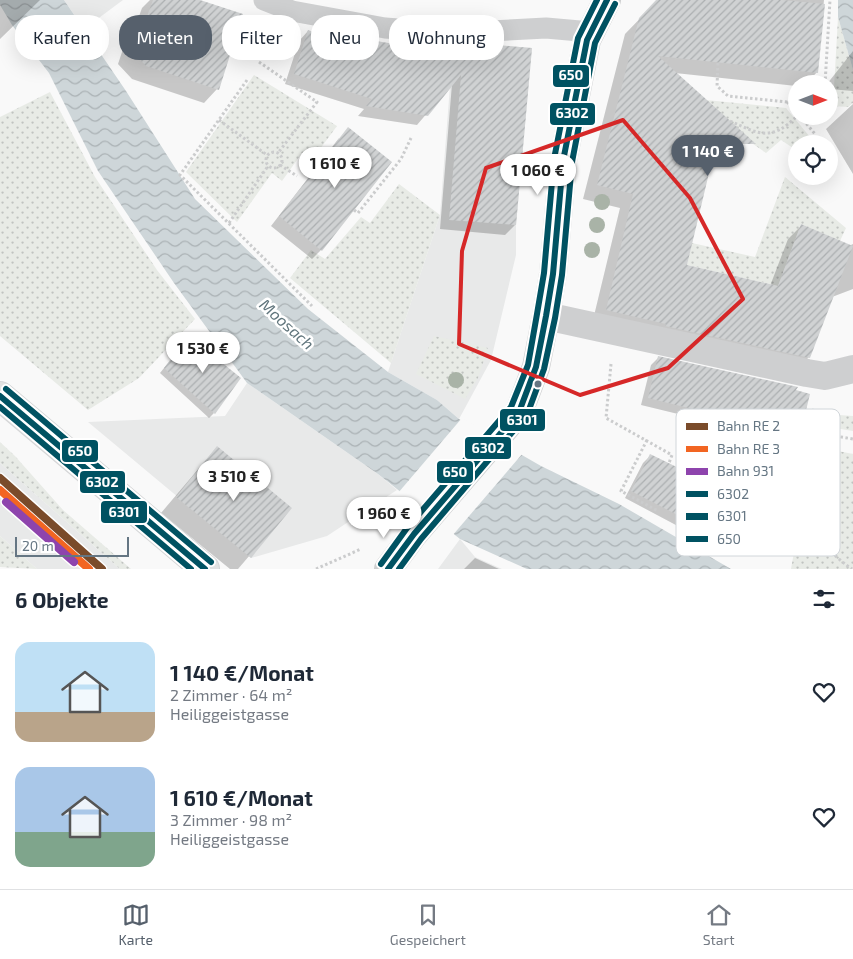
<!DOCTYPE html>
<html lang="de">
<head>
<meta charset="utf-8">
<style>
	body { margin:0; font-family:"Exo 2",sans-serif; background:#f2f2f3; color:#1f2937; height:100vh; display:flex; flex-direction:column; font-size:19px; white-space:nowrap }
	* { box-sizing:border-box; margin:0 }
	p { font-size:16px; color:#747a83 }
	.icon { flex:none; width:28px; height:28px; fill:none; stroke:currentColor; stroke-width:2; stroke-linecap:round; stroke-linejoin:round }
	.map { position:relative; height:569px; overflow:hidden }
	.sheet { display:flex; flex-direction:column; background:#fff; flex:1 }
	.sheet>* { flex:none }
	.guide { position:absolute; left:15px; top:15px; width:500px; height:45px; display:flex; gap:10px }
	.needle { width:32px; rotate:90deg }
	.fabs { position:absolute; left:788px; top:75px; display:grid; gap:10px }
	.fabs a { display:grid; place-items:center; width:50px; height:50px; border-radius:50%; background:#fff; box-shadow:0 5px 20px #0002; font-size:25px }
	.scale { position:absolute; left:15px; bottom:12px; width:114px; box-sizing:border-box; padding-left:5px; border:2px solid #657683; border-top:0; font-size:14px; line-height:18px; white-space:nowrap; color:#657683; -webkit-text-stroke:4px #fff; paint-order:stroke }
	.price { position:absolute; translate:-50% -42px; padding:0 11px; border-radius:18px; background:#fff; color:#222; font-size:16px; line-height:32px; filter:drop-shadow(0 1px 2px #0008) }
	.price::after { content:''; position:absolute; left:50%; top:30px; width:15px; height:11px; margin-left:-8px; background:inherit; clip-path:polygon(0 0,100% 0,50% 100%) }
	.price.current { background:#56606c; color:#fff }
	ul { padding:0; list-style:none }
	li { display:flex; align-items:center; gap:15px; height:125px; padding:0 15px }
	li span { display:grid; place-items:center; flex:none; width:140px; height:100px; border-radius:15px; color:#555 }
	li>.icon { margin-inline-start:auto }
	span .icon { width:60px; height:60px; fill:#fffc; stroke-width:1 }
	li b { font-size:21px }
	h2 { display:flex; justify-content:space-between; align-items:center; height:60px; padding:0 15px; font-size:21px }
	.tag { padding:0 18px; border-radius:20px; background:#fff; box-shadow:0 5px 20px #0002; font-size:18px; line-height:45px }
	.tag.current { background:#56606c; color:#fff }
	.tab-bar { display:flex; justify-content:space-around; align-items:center; height:70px; border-top:1px solid #e0e1e3; background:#fff; font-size:14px; color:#747a83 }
	.tab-bar a { display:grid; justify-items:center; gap:2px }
	.tab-bar .current { color:#56606c }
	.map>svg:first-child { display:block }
	.built { fill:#e8e9e9 }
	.grass { fill:url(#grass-dots) }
	.water { fill:url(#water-waves) }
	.pier { fill:#f9f9f9 }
	.shadow { fill:#0003 }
	.building { fill:url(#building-hatch) }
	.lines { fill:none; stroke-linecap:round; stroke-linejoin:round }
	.secondary-casing { stroke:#d5d6d7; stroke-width:30 }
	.path { stroke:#cbcccd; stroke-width:3; stroke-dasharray:2.5 2.5; stroke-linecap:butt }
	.lane { stroke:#cecfd0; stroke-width:21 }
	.street { stroke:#cecfd0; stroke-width:28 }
	.secondary { stroke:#e1e2e2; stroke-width:28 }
	.bus-1-casing { stroke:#fff; stroke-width:10 }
	.bus-2-casing { stroke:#fff; stroke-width:10 }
	.bus-3-casing { stroke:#fff; stroke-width:10 }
	.bus-1 { stroke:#005262; stroke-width:6 }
	.bus-2 { stroke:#005262; stroke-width:6 }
	.bus-3 { stroke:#005262; stroke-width:6 }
	.rail-1-casing { stroke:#fff; stroke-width:11 }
	.rail-2-casing { stroke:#fff; stroke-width:11 }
	.rail-3-casing { stroke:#fff; stroke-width:11 }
	.rail-1 { stroke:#7a4b2a; stroke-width:8 }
	.rail-2 { stroke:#f26522; stroke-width:8 }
	.rail-3 { stroke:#8e44ad; stroke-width:8 }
	.tree { fill:#a9b3a7 }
	.marked { fill:none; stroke:#d62828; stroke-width:4; stroke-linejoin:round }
	.bus-dot { fill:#657683; stroke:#fff; stroke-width:2 }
	.labels { text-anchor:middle; stroke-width:5; stroke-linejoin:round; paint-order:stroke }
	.water-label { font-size:16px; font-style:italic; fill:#60757c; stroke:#fff }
	.key { fill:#fff; stroke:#d1d6da; stroke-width:1 }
	.key-label { font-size:14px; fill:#657683 }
	.line-badge { stroke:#fff; stroke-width:2 }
	.badge-label { font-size:14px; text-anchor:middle; font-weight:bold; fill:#fff }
</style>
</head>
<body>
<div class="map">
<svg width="853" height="569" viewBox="0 0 853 569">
	<defs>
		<pattern id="grass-dots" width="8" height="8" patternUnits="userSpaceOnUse" patternTransform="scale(1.25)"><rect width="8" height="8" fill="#e8ebe6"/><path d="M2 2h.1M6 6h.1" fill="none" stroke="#c0c3c0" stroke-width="1.8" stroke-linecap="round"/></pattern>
		<pattern id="water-waves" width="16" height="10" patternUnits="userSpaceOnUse" patternTransform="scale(1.25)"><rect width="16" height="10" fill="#ced6d9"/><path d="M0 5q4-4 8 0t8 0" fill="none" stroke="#abb2b5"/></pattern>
		<pattern id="building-hatch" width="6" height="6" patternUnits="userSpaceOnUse" patternTransform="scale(1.25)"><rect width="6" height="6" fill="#d0d2d3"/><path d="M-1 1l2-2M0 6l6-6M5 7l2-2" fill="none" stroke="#acafb1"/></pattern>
	</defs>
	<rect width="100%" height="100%" fill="#f9f9f9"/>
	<!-- built -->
	<path class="built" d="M64,0h59l-39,29z
		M464,42l68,6 -16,177v30l-25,105 -32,59 -22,-19 -49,-28 52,-157 13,-168z
		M247,383l131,91 19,16 -70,46 -76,22 -163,-136 137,-6z
		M0,463l120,106h-83l-37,-33z
		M460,539l15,18 27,12h-64z"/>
	<!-- grass -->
	<path class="grass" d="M838,17l15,53v33l-5,4 -15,-1z
		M254,75l83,51 -20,27h-15l-20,28 -10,-8 -35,49 -51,-50z
		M50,92l45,85 62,93 38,49 -56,59 -51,32 -88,-74v-219z
		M706,100l80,8 24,29 -7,7h-7v6l-15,-10 -15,13 -39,-27z
		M785,177l61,51 -6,13 -39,-17 -23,62 -91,-21 5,-22 63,14z
		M399,184l41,31 -49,148 -101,-85 21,-28 14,9 36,-42 9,6z
		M434,336l54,12 -10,30 -13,21 -49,-25z
		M825,414l28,2v15l-31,-5z
		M0,442l15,14 48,54 68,59h-11l-120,-106z
		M813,446l40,8v115h-62z
		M0,536l37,33 -37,-2z"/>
	<!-- water -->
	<path class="water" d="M0,0h64l62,91 69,108 113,110 80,63 49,28 22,19 82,47 78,38 112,65h-204l-67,-30 -82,-65 -131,-91 -73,-100 -76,-112 -49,-98 -37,-48 -12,-20z
		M838,0h15v70l-15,-53z"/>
	<!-- pier -->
	<path class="pier" d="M462,418l61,35 -71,83 -54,-43z"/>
	<!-- shadow -->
	<path class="shadow" d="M0,0h40l-40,39z
		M150,0h46l21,89 -13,14 -72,-24 -14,-15 8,-24 7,-7 9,-25z
		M658,0h166l-7,72 -11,12h-10v2l-121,-13 10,193 85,20 18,-47 14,-14 47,21 4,-2v45l-21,8 -23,60 -14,14 -203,-47 28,-116 -37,-9 42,-165z
		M308,31l60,21 8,-9 79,12 9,-9 51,179 -10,10 -65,-6 12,-145 -35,41 -59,-9 6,-7 -79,-25 14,-43z
		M853,51v40l-24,-2v-5h-2z
		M853,104v70l-27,-45z
		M339,138l-18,112 -9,9 -41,-33z
		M184,343l30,70 -5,5 -49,-45z
		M658,358l137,33 4,43 -7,7 -47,-11 -49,94 -7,8 -64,-34 18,-35 8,-8 34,18 26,-51 -70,-17 10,-40z
		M217,447l73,61 -52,61h-8l-69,-56z
		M475,558l24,11h-35z"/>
	<!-- building -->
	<path class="building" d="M153,0h47l43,14 -24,76 -73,-24 -15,-16 8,-24 4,1z
		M656,0h126l43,4 -7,69 -160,-17 98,88h-40l-29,121 91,21 23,-62 52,22 -43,112 -145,-32 1,-2 -60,-14 27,-116 -36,-9 42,-167z
		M308,30l66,22 2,-11 87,14 1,-10 19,-1 49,4 -16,177 -67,-5 12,-145 -33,41 -62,-10 6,-7 -78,-25z
		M348,127l44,35 -70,89 -43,-35z
		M189,336l52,42 -26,36 -51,-46z
		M658,356l140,31 -2,3 14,4 -10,41 -50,-12 -53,102 -66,-34 19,-37 37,18 30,-57 -69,-17z
		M217,446l75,62 -41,50 -75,-61z"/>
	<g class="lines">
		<defs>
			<path id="secondary" d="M0,396l205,173"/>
		</defs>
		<!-- secondary casing -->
		<use href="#secondary" class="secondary-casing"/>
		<!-- path -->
		<path class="path" d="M259,62l58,40 -39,51
			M718,63l-1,23 11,10 68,7
			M247,80l-67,95 132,131
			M825,84l5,-84
			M787,102l9,10
			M800,116l15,18
			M219,120l48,35
			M730,121c29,13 41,21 67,-5
			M266 160a8 8 0 1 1 16 0a8 8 0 1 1-16 0Z
			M829,158l1,2
			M280,165l17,11
			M354,210l4,3 43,-54 10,-21
			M229,223l39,-57
			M611,364l-5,54 66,37 -3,8
			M814,409c-8,22 -23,68 -15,91 3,8 10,16 14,23 10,21 20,33 39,46
			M806,431l47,8
			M647,440l-26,51 37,20
			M316,569l45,-20"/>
		<!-- lane -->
		<path class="lane" d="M264,0l28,11 93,17 68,5 93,-5 45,4"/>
		<!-- street -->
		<path class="street" d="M546,316l261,57 18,3 28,-7
			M388,569l26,-35 105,-122 17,-45 10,-51 7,-42 10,-113 24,-121 20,-40"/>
		<!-- secondary -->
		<use href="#secondary" class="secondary"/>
		<defs>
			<path id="bus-1" d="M0,396l205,173
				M388,569l26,-35 105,-122 17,-45 10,-51 7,-42 10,-113 24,-121 20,-40"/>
			<path id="bus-2" d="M0,407l191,162
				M399,569l22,-30 106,-124 17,-46 11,-51 7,-43 10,-113 23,-119 20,-39"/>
			<path id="bus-3" d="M6,389l205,173
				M381,564l26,-36 104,-121 17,-42 9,-51 7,-41 10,-114 24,-121 19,-38"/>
		</defs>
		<!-- bus-1 casing -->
		<use href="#bus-1" class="bus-1-casing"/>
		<!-- bus-2 casing -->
		<use href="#bus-2" class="bus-2-casing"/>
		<!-- bus-3 casing -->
		<use href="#bus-3" class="bus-3-casing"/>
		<!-- bus-1 -->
		<use href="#bus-1" class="bus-1"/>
		<!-- bus-2 -->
		<use href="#bus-2" class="bus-2"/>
		<!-- bus-3 -->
		<use href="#bus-3" class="bus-3"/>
		<defs>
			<path id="rail-1" d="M0,478l102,91"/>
			<path id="rail-2" d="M0,490l89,79"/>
			<path id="rail-3" d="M6,502l68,60"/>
		</defs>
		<!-- rail-1 casing -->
		<use href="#rail-1" class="rail-1-casing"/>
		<!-- rail-2 casing -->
		<use href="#rail-2" class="rail-2-casing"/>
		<!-- rail-3 casing -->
		<use href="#rail-3" class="rail-3-casing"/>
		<!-- rail-1 -->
		<use href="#rail-1" class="rail-1"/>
		<!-- rail-2 -->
		<use href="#rail-2" class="rail-2"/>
		<!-- rail-3 -->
		<use href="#rail-3" class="rail-3"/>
	</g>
	<!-- trees -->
	<g class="tree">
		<circle cx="602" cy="202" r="8"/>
		<circle cx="597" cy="225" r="8"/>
		<circle cx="592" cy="250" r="8"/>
		<circle cx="456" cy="380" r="8"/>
	</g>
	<!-- marked area -->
	<path class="marked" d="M623,120l67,78 53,101 -75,69 -88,27 -121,-51 3,-93 24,-83z"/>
	<!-- markers -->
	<circle class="bus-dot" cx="538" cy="384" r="4.5"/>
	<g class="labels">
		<!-- water labels -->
		<g class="water-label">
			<text transform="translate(287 324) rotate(42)" y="6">Moosach</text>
		</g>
	</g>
	<!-- legend -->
	<rect x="676" y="409" width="164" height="147" rx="8" class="key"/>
	<rect x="686" y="423" width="22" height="7" fill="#7a4b2a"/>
	<rect x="686" y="446" width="22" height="6" fill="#f26522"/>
	<rect x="686" y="468" width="22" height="7" fill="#8e44ad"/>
	<rect x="686" y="491" width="22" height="6" fill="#005262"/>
	<rect x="686" y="513" width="22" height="7" fill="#005262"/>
	<rect x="686" y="536" width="22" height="6" fill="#005262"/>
	<g class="key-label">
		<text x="717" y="431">Bahn RE 2</text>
		<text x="717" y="454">Bahn RE 3</text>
		<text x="717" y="476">Bahn 931</text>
		<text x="717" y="499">6302</text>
		<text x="717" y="521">6301</text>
		<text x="717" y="544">650</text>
	</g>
	<g class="line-badge">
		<rect x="552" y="64" width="38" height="24" rx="5" fill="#005262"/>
		<rect x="549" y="102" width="47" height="24" rx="5" fill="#005262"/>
		<rect x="499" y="408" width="47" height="24" rx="5" fill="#005262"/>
		<rect x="464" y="436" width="48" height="24" rx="5" fill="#005262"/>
		<rect x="61" y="439" width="38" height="24" rx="5" fill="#005262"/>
		<rect x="436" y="460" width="38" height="24" rx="5" fill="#005262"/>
		<rect x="79" y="470" width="47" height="24" rx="5" fill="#005262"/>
		<rect x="100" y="500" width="48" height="24" rx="5" fill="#005262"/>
	</g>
	<g class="badge-label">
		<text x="571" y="80">650</text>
		<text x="572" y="118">6302</text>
		<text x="522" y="425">6301</text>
		<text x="488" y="453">6302</text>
		<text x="80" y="456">650</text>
		<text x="455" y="477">650</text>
		<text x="102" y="487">6302</text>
		<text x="124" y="517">6301</text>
	</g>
</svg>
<div class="fabs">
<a><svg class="needle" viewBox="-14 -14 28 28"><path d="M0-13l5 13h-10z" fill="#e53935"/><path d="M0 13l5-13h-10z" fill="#747a83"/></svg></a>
<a><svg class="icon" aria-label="locate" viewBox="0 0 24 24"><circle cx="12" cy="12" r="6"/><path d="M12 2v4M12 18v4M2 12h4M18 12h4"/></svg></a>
</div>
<div class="scale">20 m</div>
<b class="price current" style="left:708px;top:177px">1 140 €</b>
<b class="price" style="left:335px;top:189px">1 610 €</b>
<b class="price" style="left:538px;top:196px">1 060 €</b>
<b class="price" style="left:203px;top:374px">1 530 €</b>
<b class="price" style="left:234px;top:502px">3 510 €</b>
<b class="price" style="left:384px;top:539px">1 960 €</b>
<div class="guide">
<a class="tag">Kaufen</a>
<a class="tag current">Mieten</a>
<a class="tag">Filter</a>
<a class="tag">Neu</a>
<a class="tag">Wohnung</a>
</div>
</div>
<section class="sheet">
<h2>6 Objekte<svg class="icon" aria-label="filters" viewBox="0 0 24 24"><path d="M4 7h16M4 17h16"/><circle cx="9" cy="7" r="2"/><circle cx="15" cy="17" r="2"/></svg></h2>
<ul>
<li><span style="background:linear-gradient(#bfe0f5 70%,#b9a48a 0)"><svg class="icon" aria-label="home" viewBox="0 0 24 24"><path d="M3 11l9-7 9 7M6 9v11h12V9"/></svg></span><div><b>1 140 €/Monat</b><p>2 Zimmer · 64 m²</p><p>Heiliggeistgasse</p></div><svg class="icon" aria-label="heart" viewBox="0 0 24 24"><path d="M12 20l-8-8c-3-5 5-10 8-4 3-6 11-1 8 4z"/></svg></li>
<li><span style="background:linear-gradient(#a9c7e8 65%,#7fa58c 0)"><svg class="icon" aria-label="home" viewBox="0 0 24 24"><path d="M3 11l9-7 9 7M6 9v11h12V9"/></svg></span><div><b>1 610 €/Monat</b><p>3 Zimmer · 98 m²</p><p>Heiliggeistgasse</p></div><svg class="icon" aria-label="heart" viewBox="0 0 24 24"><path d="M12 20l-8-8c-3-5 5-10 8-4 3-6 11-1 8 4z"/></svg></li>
</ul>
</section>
<nav class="tab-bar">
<a class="current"><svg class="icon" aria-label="map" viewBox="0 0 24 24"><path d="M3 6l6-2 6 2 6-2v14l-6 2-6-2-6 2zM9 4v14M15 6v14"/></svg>Karte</a>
<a><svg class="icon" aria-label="saved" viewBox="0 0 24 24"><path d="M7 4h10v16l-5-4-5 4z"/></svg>Gespeichert</a>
<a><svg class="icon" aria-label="home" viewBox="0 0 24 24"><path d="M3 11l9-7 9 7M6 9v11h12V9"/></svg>Start</a>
</nav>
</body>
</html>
